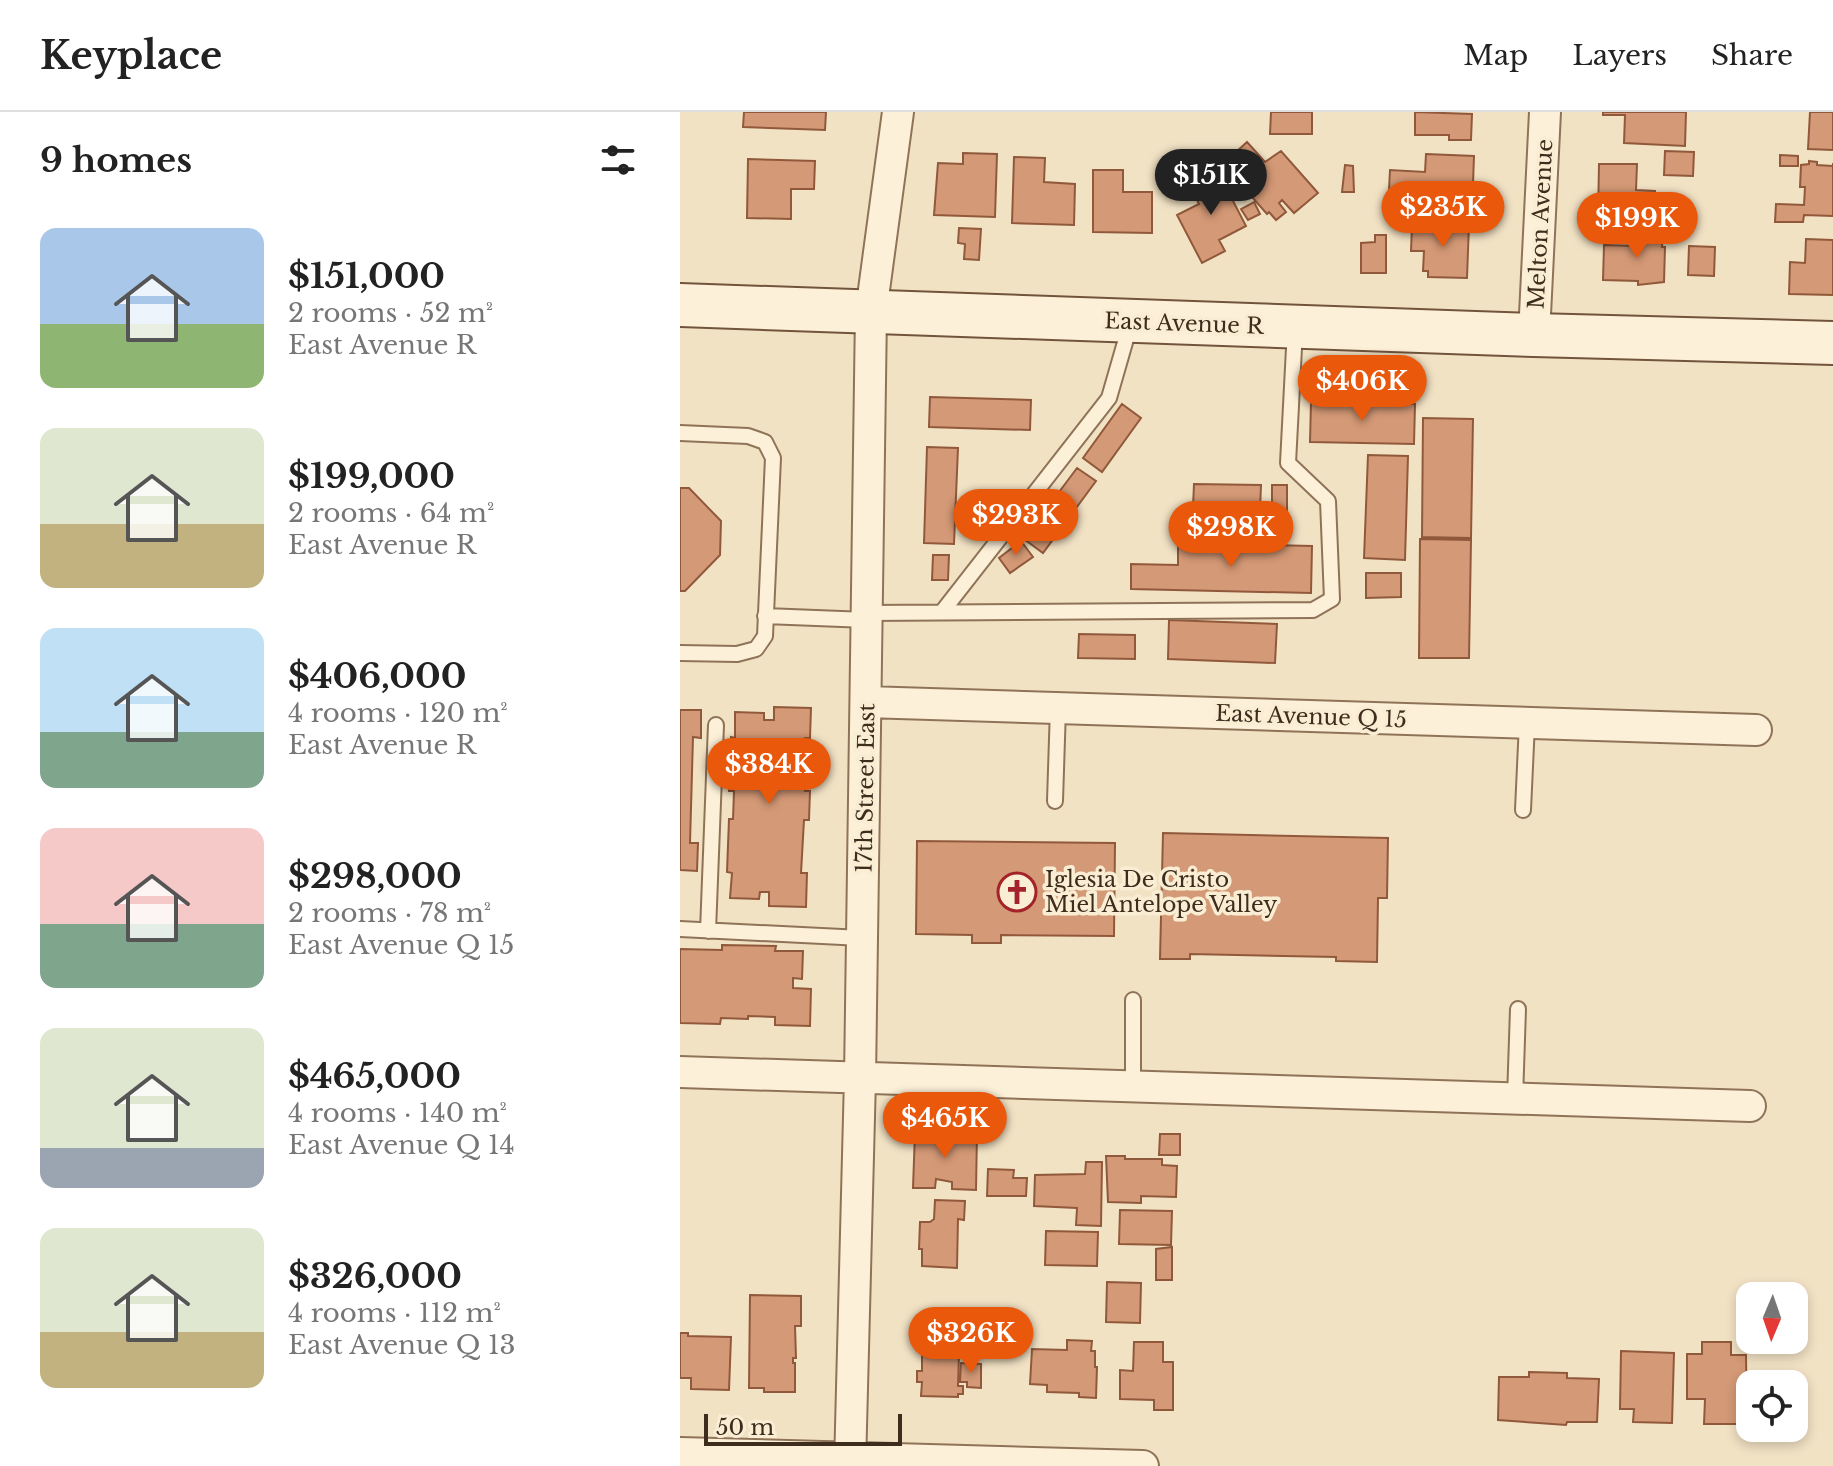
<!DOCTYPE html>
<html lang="en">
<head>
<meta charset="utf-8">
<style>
	body { margin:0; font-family:"Libre Baskerville",serif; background:#f2f2f2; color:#222; height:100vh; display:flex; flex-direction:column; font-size:30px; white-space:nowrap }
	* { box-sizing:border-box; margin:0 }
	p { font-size:26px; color:#767676 }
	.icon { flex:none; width:44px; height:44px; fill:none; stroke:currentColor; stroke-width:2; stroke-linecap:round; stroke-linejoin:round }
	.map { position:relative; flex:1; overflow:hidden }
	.sheet { display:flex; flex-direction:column; background:#fff; width:680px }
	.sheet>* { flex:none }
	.needle { width:52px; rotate:182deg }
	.buttons { position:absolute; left:1056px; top:1170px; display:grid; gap:16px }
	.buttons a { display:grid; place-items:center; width:72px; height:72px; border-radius:16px; background:#fff; box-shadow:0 4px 12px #0003; font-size:40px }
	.scale { position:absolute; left:24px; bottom:20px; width:198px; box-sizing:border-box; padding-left:8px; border:4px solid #3e2c1d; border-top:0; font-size:22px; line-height:28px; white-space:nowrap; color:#3e2c1d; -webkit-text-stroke:6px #f9edd4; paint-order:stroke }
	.price { position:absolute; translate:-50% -68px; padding:0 18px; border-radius:28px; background:#ea580c; color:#fff; font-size:26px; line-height:52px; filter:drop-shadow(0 2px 4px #0008) }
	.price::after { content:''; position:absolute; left:50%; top:48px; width:24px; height:18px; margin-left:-12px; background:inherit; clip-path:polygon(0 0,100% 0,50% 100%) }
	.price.on { background:#222; color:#fff }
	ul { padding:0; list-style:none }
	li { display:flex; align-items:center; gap:24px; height:200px; padding:0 40px }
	li span { display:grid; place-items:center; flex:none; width:224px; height:160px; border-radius:16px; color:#555 }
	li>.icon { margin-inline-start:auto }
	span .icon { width:96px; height:96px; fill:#fffc; stroke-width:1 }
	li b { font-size:34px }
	h2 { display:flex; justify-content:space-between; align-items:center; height:96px; padding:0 40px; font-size:34px }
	header { display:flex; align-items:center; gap:48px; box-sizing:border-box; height:112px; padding:0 40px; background:#fff; border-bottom:2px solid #e0e0e0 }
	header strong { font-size:38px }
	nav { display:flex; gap:44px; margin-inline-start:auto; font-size:28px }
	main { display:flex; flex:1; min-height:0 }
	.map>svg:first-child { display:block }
	.building { fill:#d49976; stroke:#91593b; stroke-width:2 }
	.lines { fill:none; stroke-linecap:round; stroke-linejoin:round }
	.lane-casing { stroke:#8f7358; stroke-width:18 }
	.street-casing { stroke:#8f7358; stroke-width:34 }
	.secondary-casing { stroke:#71543b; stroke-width:46 }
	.lane { stroke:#fcf0d8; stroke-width:14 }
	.street { stroke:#fcf0d8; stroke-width:30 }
	.secondary { stroke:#fcf0d8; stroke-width:42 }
	.labels { text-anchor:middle; stroke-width:7; stroke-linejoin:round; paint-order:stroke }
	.street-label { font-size:22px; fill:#3e2c1d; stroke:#f9edd4 }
	.poi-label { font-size:22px; fill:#3e2c1d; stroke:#f9edd4; text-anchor:start }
</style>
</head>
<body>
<header>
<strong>Keyplace</strong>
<nav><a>Map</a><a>Layers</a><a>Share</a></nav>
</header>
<main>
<section class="sheet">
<h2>9 homes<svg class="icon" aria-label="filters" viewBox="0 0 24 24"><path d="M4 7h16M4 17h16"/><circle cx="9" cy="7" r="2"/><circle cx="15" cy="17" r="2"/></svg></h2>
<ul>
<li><span style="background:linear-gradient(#a9c7e8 60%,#8fb573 0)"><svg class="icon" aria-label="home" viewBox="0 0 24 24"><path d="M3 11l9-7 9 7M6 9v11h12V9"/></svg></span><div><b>$151,000</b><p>2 rooms · 52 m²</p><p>East Avenue R</p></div></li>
<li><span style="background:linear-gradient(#dfe7d0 60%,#c2b280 0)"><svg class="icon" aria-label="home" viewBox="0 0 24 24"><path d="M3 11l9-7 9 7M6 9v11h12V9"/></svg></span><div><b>$199,000</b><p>2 rooms · 64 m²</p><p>East Avenue R</p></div></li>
<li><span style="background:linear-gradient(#bfe0f5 65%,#7fa58c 0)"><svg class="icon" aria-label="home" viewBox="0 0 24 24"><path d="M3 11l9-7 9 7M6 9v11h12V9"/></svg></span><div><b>$406,000</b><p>4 rooms · 120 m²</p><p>East Avenue R</p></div></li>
<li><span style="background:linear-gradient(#f6c9c9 60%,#7fa58c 0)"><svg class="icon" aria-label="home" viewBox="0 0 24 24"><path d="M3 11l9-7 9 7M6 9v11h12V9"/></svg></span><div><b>$298,000</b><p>2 rooms · 78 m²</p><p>East Avenue Q 15</p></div></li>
<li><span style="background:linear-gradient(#dfe7d0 75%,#9aa5b1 0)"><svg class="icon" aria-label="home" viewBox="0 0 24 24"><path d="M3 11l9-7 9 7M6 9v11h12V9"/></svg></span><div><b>$465,000</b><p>4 rooms · 140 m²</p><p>East Avenue Q 14</p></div></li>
<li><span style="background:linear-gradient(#dfe7d0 65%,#c2b280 0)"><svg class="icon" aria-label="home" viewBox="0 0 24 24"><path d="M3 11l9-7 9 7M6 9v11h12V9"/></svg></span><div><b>$326,000</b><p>4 rooms · 112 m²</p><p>East Avenue Q 13</p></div></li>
</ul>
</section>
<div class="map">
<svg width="1153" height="1354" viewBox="0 0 1153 1354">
	<rect width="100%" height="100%" fill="#f2e2c4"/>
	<!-- building -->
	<path class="building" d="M64,0h82l-1,18 -82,-3z
		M591,0h41v22h-42z
		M735,0l57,2 -1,26h-22v-5h-34z
		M923,0h83l-1,34 -61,-3 1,-28h-22z
		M1130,0h23v38l-25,-1z
		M567,30l18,20 16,-11 37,42 -24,20 -12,-13 -3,3 7,9 -10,8 -7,-8 -2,2 -44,-50z
		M985,39l29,1 -1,24 -29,-1z
		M283,41l34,1 -2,63 -61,-2 4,-52 25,1z
		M746,42l48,2 -1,28 -22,-1 -1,29 -62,-2 2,-40 35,2z
		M1100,43l18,1v10h-18z
		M334,45l31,1 -1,24 31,2 -1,41 -62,-2z
		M68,47l67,2 -1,28h-23v30l-44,-1z
		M1129,49l8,1v3l16,1v-3v53l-29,-1 -1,7h-28l1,-18 28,1 1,-18h-5l1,-22 8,-1z
		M919,52h38l-1,26 19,1 -1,29 -56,-2z
		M665,53l8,1 1,26h-12z
		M413,58h30v22h29v41l-59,-1z
		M537,58l29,56 -27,14 6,11 -23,12 -25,-48 22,-11 -10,-20z
		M574,90l6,12 -12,6 -7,-11z
		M749,110l40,2 -2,54 -39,-1v-6h-5l1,-20h-13l1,-26h17z
		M279,116l22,1 -2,31 -15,-1 1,-15 -7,-1z
		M958,119l25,1 -1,15h3l-1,35 -26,3v-4l-35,-1 1,-35 33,1z
		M695,123h11v38h-25v-30l14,-1z
		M1126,127l27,1v55l-44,-1 1,-32 15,1z
		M1009,134l26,1 -1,29 -26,-1z
		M250,285l101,3 -1,30 -101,-3z
		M631,290l104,2 -1,40 -104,-2z
		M442,292l19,14 -39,54 -19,-14z
		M743,306l50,1 -2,119 -49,-1z
		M247,335l31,1 -4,96 -30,-1z
		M688,343l40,1 -3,104 -41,-2z
		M397,356l19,13 -53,72 -19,-14z
		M514,372l67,1 -1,25 -67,-3z
		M592,373h15v26h-15z
		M0,376h9l32,33 -1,34 -35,36h-5z
		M740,427l51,1 -2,118h-50z
		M341,429l12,16 -23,16 -11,-15z
		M498,431l134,3 -1,47 -180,-4v-25l47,1z
		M253,443h16l-1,25h-16z
		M686,461h35v24l-35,1z
		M489,508l108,4 -2,39 -107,-4z
		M399,522l56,1v24l-57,-1z
		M94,595l37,1 -1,30h-5l-1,25h2l-1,28h5l-1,29h-5l-3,53h6l-1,34 -37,-1v-14h-9l-1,7 -29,-1 2,-25 -5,-1 2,-53h4l1,-28h-5l2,-54 4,1v-26l29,1v7h10z
		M0,598h21v28l-8,-1 -3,106h8l-1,28 -17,-1z
		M483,721l225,5 -1,60h-9l-1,64 -41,-1v-4l-146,-3v5h-30z
		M237,729l198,2 -1,93 -113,-1v8h-29v-8l-56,-1z
		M42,833l54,1 -1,5h28l-1,28 -9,-1v10l18,1 -1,37 -35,-1v-8l-27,-1v3l-27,-1 -1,6 -40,-1v-74l42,1z
		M235,1020l62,2 -1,56 -24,-1v-7l-16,-3 -1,9h-22z
		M480,1022h20v21h-21z
		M426,1044h19v3h37v6l15,1 -1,31 -35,-1v7l-33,-1z
		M406,1050h16l-1,64 -25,-1 1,-17 -43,-2 1,-31 50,-1z
		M308,1057l26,1 -1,8h14l-1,18h-39z
		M255,1088l30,1 -1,19 -6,-1 -1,49 -35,-2v-17h-3l1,-27h10l4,-3z
		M440,1098l52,1 -1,34 -52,-1z
		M366,1119l52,1 -1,34 -52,-1z
		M492,1135v33h-16v-31z
		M427,1170l34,1 -1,40 -34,-1z
		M70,1183l51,1v30h-6l1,32h-3v5h2v29h-31v-4h-15z
		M0,1221h8v3l43,1 -2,53 -38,-1v-11h-11z
		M387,1228l25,1 -1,10h4v16h2l-1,31 -17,-1v-4l-32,-1v-7l-17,-1 2,-35 35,1z
		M454,1230h29v20h10v48h-19v-10l-34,-1v-29l13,1z
		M1022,1230h29v13h15l1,69h-43l1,-25h-18v-45h15z
		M941,1239l53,2 -2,70 -39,-1 1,-13h-14z
		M242,1242l37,1 -1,31h5v8h-5v3l-37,-1 1,-14h-5v-11h5z
		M281,1251l20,1v24l-14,-1v-5h-7z
		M849,1260l38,1v5l32,1 -2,43h-30l-1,3 -68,-5 1,-43h30z"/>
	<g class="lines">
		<defs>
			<path id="lane" d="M0,321l68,3 17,6 8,16 -8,178 -9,13 -19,5 -57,-1
				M262,500l167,-214 21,-73
				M187,501l446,-3 19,-11 -4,-98 -40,-38 7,-134
				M85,504l102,4
				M375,689l3,-93
				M843,698l4,-87
				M0,817l182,9
				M28,819l8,-206
				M453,975v-87
				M835,987l3,-90"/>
			<path id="street" d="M854,223l11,-223
				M186,590l890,28
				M0,960l1070,34
				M0,1341l463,13
				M170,1354l10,-388 11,-766 27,-200"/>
			<path id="secondary" d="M0,193l854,30 299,8"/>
		</defs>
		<!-- lane casing -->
		<use href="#lane" class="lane-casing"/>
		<!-- street casing -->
		<use href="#street" class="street-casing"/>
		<!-- secondary casing -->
		<use href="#secondary" class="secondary-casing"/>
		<!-- lane -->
		<use href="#lane" class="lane"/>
		<!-- street -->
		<use href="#street" class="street"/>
		<!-- secondary -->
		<use href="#secondary" class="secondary"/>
	</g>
	<!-- icons -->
	<defs>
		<symbol id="church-ring" viewBox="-11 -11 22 22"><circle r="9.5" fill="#f9edd4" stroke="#a42229" stroke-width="1.5"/><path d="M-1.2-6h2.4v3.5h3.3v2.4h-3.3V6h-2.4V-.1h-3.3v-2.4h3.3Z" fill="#a42229"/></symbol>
	</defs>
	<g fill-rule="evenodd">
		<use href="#church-ring" x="315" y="758" width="44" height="44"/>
	</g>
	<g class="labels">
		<!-- street labels -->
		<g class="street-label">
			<text transform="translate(860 112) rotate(-87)" y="8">Melton Avenue</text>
			<text transform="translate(504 211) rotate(2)" y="8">East Avenue R</text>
			<text transform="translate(631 604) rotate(2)" y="8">East Avenue Q 15</text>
			<text transform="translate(185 676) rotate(-89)" y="8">17th Street East</text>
		</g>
		<!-- poi labels -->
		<g class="poi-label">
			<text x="365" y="775">Iglesia De Cristo<tspan x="365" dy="25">Miel Antelope Valley</tspan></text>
		</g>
	</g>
</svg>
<div class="buttons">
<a><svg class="needle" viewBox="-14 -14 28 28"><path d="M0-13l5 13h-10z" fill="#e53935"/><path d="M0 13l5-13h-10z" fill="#767676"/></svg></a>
<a><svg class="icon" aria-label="locate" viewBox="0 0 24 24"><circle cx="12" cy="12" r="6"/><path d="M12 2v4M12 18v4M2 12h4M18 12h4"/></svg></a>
</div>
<div class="scale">50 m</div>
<b class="price on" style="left:531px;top:105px">$151K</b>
<b class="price" style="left:763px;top:137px">$235K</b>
<b class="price" style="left:957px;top:148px">$199K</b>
<b class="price" style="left:682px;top:311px">$406K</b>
<b class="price" style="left:336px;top:445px">$293K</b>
<b class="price" style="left:551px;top:457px">$298K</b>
<b class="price" style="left:89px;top:694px">$384K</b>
<b class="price" style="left:265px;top:1048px">$465K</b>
<b class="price" style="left:291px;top:1263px">$326K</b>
</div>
</main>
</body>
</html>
